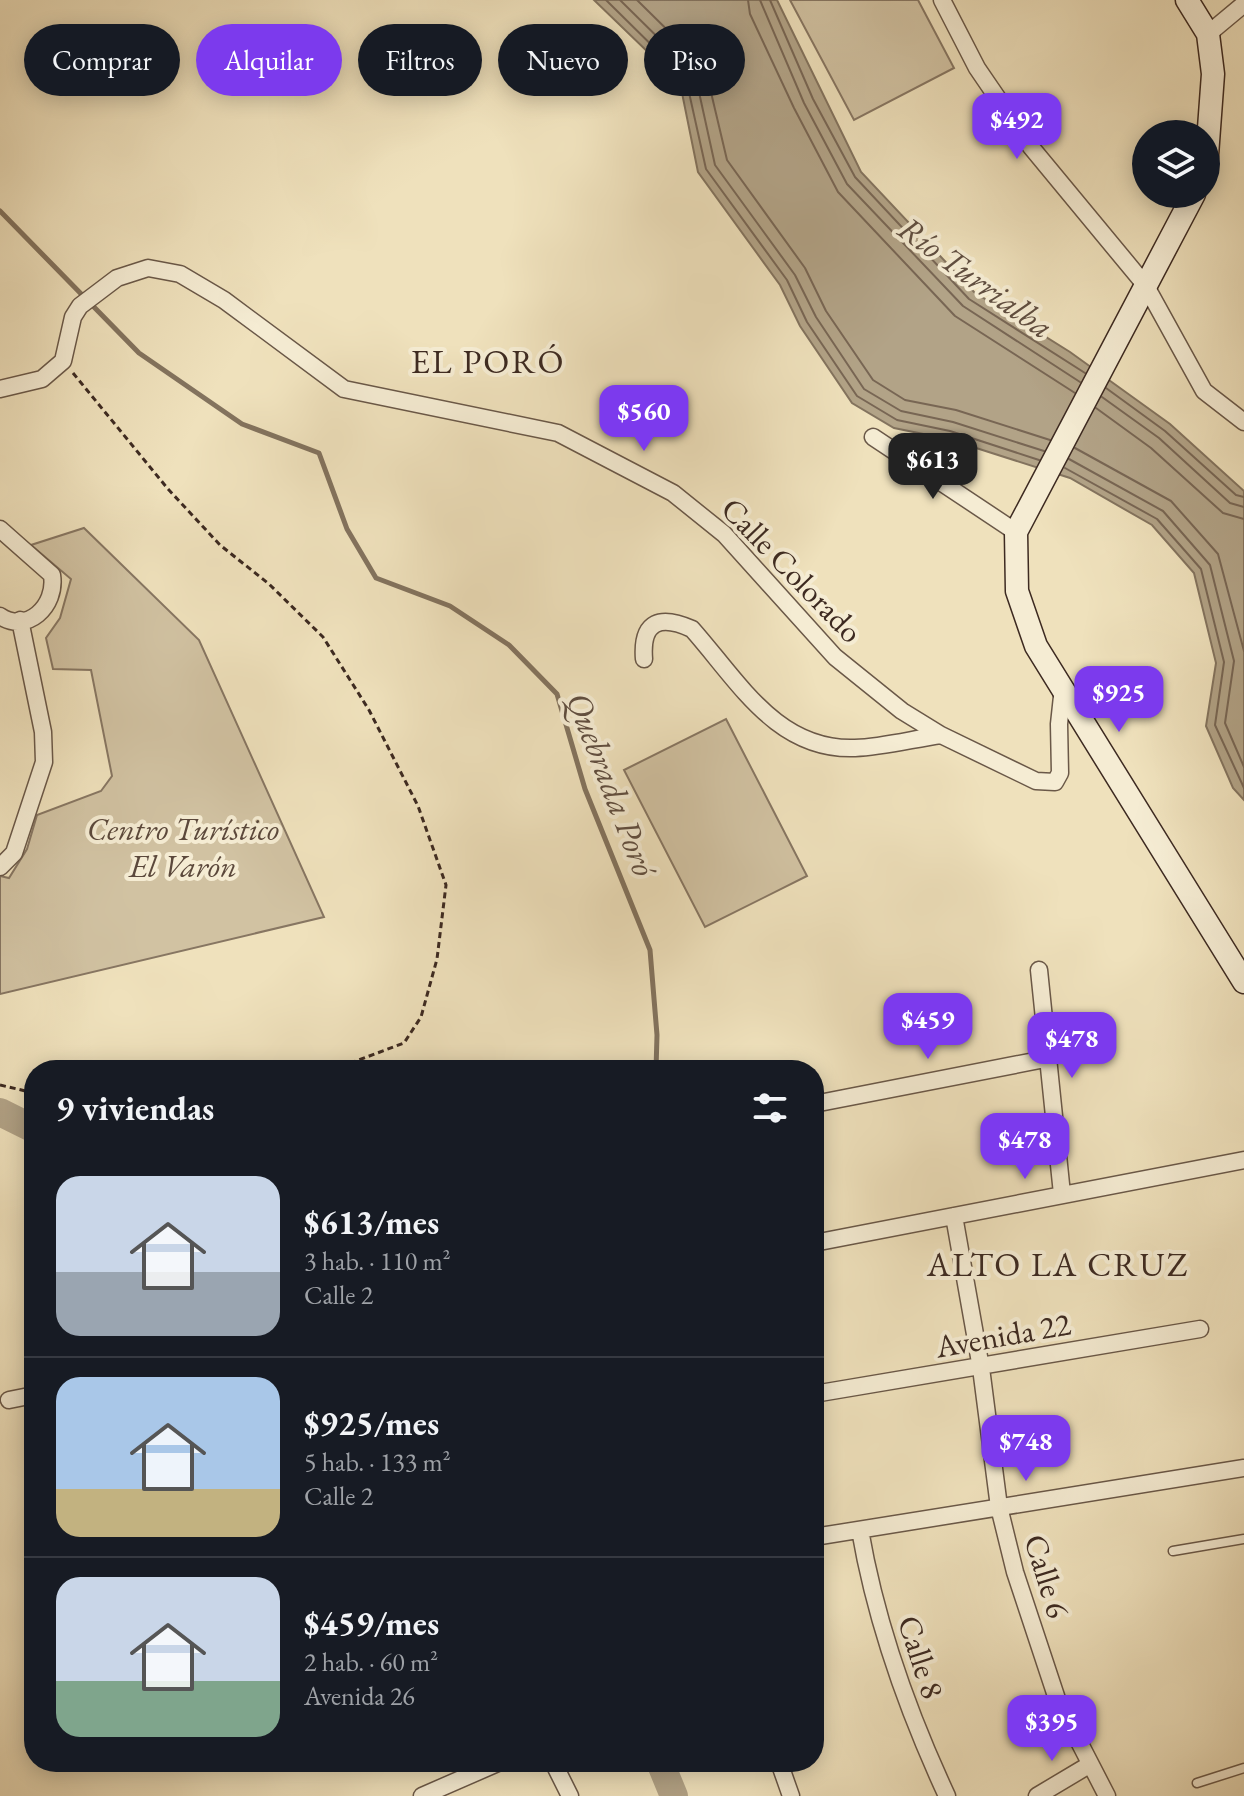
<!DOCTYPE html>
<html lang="es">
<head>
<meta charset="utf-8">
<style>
	body { margin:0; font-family:"EB Garamond",serif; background:#20242c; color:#f1f3f6; height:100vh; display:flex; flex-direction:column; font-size:30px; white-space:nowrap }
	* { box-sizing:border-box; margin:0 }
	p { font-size:26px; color:#9ea1a6 }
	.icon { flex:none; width:44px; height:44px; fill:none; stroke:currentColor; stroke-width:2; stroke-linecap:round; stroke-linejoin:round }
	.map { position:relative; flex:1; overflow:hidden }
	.panel { position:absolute; left:24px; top:1060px; width:800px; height:712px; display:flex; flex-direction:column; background:#171b24; border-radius:32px; box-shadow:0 4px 20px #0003 }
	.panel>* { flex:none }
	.banner { position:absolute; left:24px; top:24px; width:800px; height:72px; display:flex; gap:16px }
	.buttons { position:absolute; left:1132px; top:120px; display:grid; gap:16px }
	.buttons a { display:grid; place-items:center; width:88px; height:88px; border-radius:50%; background:#171b24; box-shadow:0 4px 20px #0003; font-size:40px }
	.price { position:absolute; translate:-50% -68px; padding:0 18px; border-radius:16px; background:#7c3aed; color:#fff; font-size:26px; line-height:52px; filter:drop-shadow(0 2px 4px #0008) }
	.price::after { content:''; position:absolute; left:50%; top:48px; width:24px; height:18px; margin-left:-12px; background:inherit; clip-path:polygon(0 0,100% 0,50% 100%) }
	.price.active { background:#222; color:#fff }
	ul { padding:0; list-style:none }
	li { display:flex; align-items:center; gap:24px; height:200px; padding:0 32px }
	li+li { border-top:2px solid #363941 }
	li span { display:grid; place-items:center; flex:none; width:224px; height:160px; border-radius:24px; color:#555 }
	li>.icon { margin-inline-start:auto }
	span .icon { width:96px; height:96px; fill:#fffc; stroke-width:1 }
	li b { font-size:34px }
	h2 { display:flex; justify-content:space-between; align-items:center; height:96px; padding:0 32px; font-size:34px }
	.chip { padding:0 28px; border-radius:36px; background:#171b24; box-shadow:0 4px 20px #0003; font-size:28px; line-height:72px }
	.chip.active { background:#7c3aed; color:#fff }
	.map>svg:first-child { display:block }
	.green { fill:#d1c2a2; stroke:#877662; stroke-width:2 }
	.water { fill:#b2a387; stroke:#83735e; stroke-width:2 }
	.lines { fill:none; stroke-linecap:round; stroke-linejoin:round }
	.shore { stroke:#786654; stroke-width:2 }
	.stream { stroke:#83735e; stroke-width:5 }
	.river { stroke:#b2a387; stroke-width:28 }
	.lane-casing { stroke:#6a5848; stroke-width:11 }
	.street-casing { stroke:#6a5848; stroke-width:19 }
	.secondary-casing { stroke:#3d2a21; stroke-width:25 }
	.path { stroke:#3d2a21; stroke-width:3; stroke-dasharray:6 4; stroke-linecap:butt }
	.lane { stroke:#f5ecd3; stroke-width:8 }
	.street { stroke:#f5ecd3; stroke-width:16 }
	.secondary { stroke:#f5ecd3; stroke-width:22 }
	.labels { text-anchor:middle; stroke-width:8; stroke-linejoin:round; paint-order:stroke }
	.street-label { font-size:32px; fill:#3d2a21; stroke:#f5ecd3 }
	.park-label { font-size:32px; font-style:italic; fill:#5b483b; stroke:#f5ecd3 }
	.water-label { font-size:34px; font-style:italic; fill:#604e40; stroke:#f5ecd3 }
	.neighbourhood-label { font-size:34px; letter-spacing:2px; fill:#3d2a21; stroke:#f5ecd3 }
</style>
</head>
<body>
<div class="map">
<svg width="1244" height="1796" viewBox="0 0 1244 1796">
	<rect width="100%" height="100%" fill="#efe1bc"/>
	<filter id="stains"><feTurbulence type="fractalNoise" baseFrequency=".0025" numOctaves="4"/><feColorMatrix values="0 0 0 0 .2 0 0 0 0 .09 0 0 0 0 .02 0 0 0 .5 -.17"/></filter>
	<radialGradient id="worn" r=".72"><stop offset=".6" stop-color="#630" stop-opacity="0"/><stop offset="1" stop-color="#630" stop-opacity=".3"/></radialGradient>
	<!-- green -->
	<path class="green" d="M790,0h128l36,68 -100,52z
		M84,528l115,112 125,277 -324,77v-118l9,2 18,-29 10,-34 64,-24 11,-15 -21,-106 -38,-1 -7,-31 14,-20 11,-39 -40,-34z
		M726,719l81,157 -102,51 -81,-157z"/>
	<!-- water -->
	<path class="water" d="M594,0h183l84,172 113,120 96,60 100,72 74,67v309l-11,-12 -27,-62 10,-63 -22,-90 -42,-48 -82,-47 -122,-39 -54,-11 -42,-25 -52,-77 -20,-41 -82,-113 -18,-89z"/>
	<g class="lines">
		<!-- shore -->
		<path class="shore" d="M606,0l80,79 20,90 81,111 20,42 50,74 40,24 53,11 89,29
			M620,0l75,74 20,91 80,110 21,42 48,72 37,22 52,11 91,29
			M637,0l68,67 22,93 78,108 21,43 47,69 32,20 51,10 94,30
			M748,0l2,14 44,94 44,84 117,124 120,77
			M760,0l44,103 43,81 116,122 117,76
			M770,0l43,99 42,78 114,122 116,74
			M1106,388l59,43 71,64 8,2
			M1102,397l57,41 71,65 14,4
			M1096,408l55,40 72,65 21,6
			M1075,448l96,53 47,53 26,97
			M1069,459l94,52 47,54 24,96 -9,62 19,44
			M1065,468l92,51 44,50 23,93 -9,63 29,63"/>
		<!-- stream -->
		<path class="stream" d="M0,211l139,142 103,71 77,29 28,76 29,49 74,28 59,39 48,49 28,95 65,161 7,85 -1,35"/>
		<!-- river -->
		<path class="river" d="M0,1112l34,17
			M660,1762l14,34"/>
		<defs>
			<path id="lane" d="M1173,1551l71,-12
				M1197,1783l47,-15"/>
			<path id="street" d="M942,0l35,68 54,79 115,139 58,105 40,31
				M1208,34l36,-30
				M0,389l42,-10 21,-18 10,-44 7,-11 37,-28 31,-10 32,6 44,26 120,89 214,44 115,60 51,41 111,123 67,54 39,24 95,46 19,1 5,-9 -1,-49 4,-37
				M873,437l143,95
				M0,529l52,46c5,32 -26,59 -52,41
				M644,659c-3,-39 17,-44 48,-30 47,53 85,122 163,119 28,-1 58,-9 86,-13
				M0,867l14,-14 30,-91 -1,-30 -23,-112
				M1039,970l23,224
				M814,1104l236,-46
				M954,1216l27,152 18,139 16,65 42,127 50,97
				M814,1243l430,-83
				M814,1394l386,-65
				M9,1400l25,-5
				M860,1530c16,93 47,180 87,266
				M814,1537l430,-69
				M553,1762l17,34
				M779,1762l12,34
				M422,1796l78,-34
				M1037,1796l52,-31"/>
			<path id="secondary" d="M1187,0l21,34 5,40 -7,95
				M1194,194l-178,338 1,59 19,55 208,336"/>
		</defs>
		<!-- lane casing -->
		<use href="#lane" class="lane-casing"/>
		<!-- street casing -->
		<use href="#street" class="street-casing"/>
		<!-- secondary casing -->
		<use href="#secondary" class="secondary-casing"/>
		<!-- path -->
		<path class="path" d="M73,373l95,116 52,56 49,39 54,53 46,73 49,96 28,79 -9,74 -16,58 -17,26 -72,27
			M0,1085l34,8"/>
		<!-- lane -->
		<use href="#lane" class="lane"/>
		<!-- street -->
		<use href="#street" class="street"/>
		<!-- secondary -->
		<use href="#secondary" class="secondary"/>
	</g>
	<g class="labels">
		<!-- street labels -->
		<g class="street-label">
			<text transform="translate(792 570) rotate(46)" y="11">Calle Colorado</text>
			<text transform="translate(1003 1335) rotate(-10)" y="11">Avenida 22</text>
			<text transform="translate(1047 1576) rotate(73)" y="11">Calle 6</text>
			<text transform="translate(921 1657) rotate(72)" y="11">Calle 8</text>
		</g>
		<!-- park labels -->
		<g class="park-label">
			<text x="183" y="840">Centro Turístico<tspan x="183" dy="37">El Varón</tspan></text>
		</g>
		<!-- water labels -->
		<g class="water-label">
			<text transform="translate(976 277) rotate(36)" y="12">Río Turrialba</text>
			<text transform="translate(612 784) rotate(69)" y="12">Quebrada Poró</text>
		</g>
		<!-- neighbourhood labels -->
		<g class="neighbourhood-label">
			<text x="488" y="373">EL PORÓ</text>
			<text x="1058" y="1276">ALTO LA CRUZ</text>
		</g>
	</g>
	<rect width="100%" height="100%" filter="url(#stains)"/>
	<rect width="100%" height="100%" fill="url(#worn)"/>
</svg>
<div class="buttons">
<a><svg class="icon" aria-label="layers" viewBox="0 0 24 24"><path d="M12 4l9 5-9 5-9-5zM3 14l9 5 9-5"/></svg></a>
</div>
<b class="price" style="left:1017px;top:161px">$492</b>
<b class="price" style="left:644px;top:453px">$560</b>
<b class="price active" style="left:933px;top:501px">$613</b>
<b class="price" style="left:1119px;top:734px">$925</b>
<b class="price" style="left:928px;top:1061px">$459</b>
<b class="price" style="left:1072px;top:1080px">$478</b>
<b class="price" style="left:1025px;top:1181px">$478</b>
<b class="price" style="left:1026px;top:1483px">$748</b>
<b class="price" style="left:1052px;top:1763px">$395</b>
<div class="banner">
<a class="chip">Comprar</a>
<a class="chip active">Alquilar</a>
<a class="chip">Filtros</a>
<a class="chip">Nuevo</a>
<a class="chip">Piso</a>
</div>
<section class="panel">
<h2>9 viviendas<svg class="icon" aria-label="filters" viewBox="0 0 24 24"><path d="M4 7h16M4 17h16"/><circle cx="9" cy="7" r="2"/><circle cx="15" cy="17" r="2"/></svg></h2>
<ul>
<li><span style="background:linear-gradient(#c9d6e8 60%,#9aa5b1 0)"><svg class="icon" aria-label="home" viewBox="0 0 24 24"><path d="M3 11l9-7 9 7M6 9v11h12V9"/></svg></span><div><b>$613/mes</b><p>3 hab. · 110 m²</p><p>Calle 2</p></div></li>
<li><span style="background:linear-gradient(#a9c7e8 70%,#c2b280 0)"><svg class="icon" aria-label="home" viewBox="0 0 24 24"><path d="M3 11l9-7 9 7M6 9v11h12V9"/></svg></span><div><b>$925/mes</b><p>5 hab. · 133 m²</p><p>Calle 2</p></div></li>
<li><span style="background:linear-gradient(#c9d6e8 65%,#7fa58c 0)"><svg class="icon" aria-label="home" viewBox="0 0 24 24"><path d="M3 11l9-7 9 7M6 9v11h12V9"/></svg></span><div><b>$459/mes</b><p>2 hab. · 60 m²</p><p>Avenida 26</p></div></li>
</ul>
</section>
</div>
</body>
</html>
